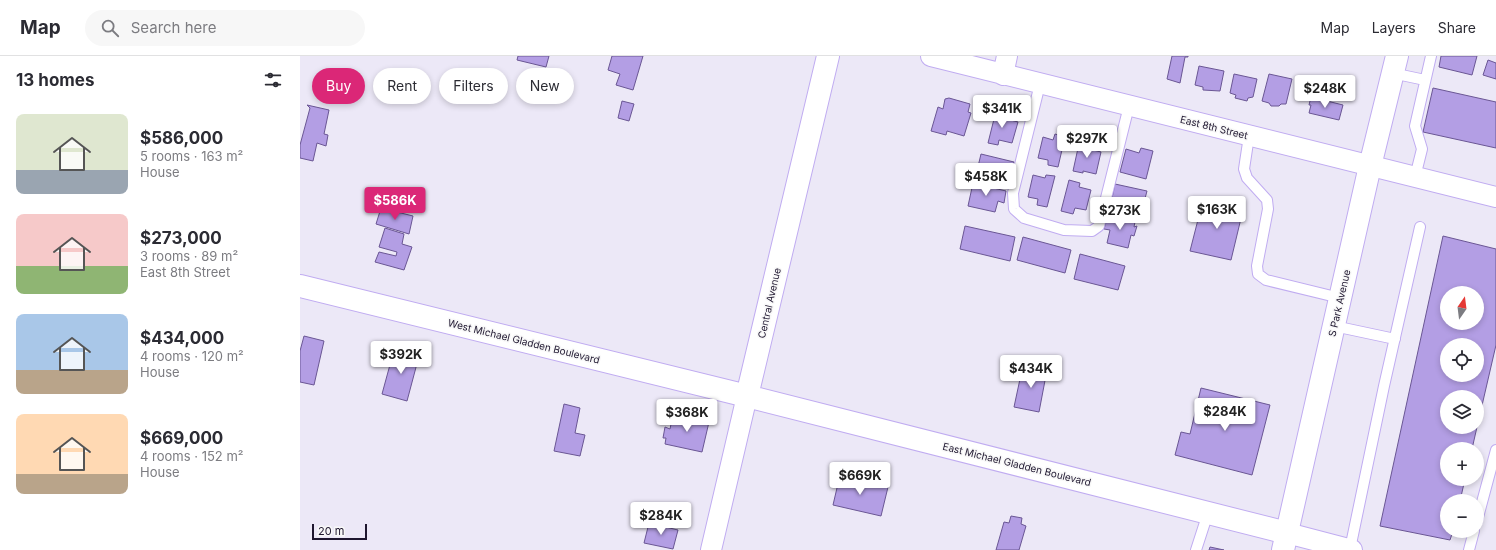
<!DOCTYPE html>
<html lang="en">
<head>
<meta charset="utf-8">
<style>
	body { margin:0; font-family:Inter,sans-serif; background:#f7f7f7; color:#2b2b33; height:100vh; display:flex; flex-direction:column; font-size:15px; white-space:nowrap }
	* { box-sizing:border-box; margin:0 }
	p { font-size:13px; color:#7c7c81 }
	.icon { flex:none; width:22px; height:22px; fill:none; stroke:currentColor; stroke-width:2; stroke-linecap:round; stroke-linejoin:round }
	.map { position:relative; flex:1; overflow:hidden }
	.drawer { display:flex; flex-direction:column; background:#fff; width:300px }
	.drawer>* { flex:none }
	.hud { position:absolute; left:12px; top:12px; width:380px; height:36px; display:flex; gap:8px }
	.needle { width:26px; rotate:14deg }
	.tools { position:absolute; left:1140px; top:230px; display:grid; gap:8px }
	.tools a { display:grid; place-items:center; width:44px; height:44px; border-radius:50%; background:#fff; box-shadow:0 2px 6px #0003; font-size:20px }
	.scale { position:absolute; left:12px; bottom:10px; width:55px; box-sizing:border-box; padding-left:4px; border:2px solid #1e162f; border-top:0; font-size:11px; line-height:14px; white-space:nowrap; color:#1e162f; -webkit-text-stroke:3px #f8f8f8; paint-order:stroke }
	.price { position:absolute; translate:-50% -34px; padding:0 9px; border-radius:4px; background:#fff; color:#222; font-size:13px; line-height:26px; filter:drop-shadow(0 1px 2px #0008) }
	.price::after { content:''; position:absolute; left:50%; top:24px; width:12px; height:9px; margin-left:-6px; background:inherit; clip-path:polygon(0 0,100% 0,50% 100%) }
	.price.current { background:#db2777; color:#fff }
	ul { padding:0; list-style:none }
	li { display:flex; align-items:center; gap:12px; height:100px; padding:0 16px }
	li span { display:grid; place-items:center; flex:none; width:112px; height:80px; border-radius:8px; color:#555 }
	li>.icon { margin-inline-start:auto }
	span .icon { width:48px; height:48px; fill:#fffc; stroke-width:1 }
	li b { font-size:17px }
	h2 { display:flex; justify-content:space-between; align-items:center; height:48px; padding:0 16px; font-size:17px }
	.chip { padding:0 14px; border-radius:18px; background:#fff; box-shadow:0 2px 6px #0003; font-size:14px; line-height:36px }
	.chip.current { background:#db2777; color:#fff }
	header { display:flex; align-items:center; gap:24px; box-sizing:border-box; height:56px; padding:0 20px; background:#fff; border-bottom:1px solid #e1e1e2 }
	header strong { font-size:19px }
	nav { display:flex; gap:22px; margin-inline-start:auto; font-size:14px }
	.search { width:280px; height:36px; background:#f7f7f7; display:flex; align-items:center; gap:10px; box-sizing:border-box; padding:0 14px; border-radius:22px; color:#7c7c81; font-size:15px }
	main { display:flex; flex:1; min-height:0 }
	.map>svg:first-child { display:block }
	.building { fill:#b39ee4; stroke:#6a5694; fill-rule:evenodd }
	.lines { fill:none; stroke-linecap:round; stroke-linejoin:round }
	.lane-casing { stroke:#c0acf1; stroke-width:12 }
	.street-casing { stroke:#c0acf1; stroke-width:22 }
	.secondary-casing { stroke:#c0acf1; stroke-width:24 }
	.lane { stroke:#fff; stroke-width:10 }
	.street { stroke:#fff; stroke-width:20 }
	.secondary { stroke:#fff; stroke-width:22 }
	.labels { text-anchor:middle; stroke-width:3; stroke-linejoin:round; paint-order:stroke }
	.street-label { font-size:10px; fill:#1e162f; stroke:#f8f8f8 }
</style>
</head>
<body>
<header>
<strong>Map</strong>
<div class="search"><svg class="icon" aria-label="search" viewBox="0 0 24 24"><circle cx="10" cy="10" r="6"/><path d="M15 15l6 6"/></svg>Search here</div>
<nav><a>Map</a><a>Layers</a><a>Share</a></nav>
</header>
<main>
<section class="drawer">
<h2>13 homes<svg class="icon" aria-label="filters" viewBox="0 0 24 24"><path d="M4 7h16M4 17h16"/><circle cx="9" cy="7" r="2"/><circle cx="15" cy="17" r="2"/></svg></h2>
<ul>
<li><span style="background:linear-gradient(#dfe7d0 70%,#9aa5b1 0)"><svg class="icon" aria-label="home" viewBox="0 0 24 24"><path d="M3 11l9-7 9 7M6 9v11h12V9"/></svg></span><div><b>$586,000</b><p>5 rooms · 163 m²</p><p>House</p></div></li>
<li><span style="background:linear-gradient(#f6c9c9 65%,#8fb573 0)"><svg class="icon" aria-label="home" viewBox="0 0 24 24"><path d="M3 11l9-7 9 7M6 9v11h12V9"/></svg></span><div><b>$273,000</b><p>3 rooms · 89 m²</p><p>East 8th Street</p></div></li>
<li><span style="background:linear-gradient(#a9c7e8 70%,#b9a48a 0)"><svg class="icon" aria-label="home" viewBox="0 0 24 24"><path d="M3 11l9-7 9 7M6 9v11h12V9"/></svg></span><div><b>$434,000</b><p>4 rooms · 120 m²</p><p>House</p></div></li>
<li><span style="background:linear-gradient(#ffd9b3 75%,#b9a48a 0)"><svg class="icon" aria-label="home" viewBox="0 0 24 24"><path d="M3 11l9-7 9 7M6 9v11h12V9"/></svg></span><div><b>$669,000</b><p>4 rooms · 152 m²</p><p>House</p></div></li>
</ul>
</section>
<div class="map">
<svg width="1196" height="494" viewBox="0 0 1196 494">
	<rect width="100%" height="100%" fill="#ece8f7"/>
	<!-- building -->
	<path class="building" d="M218,0h31l-3,11 -29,-7z
		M312,0h31l-10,34 -17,-5 4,-11 -12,-4z
		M872,0h16v1h-3l-5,26 -13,-4z
		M1141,0h36l-5,19 -33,-8z
		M1188,4l8,3v16l-13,-4z
		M899,10l25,5 -4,20 -17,-1v-3l-8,-2z
		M934,18l23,5 -4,18 -5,1 -1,3 -12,-3 1,-3 -6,-2z
		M969,18l23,5 -6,25h-5l-2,2h-8l-2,-3 -7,-2z
		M1133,32l63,14v46l-73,-16z
		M1011,41l32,8 -4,15 -30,-7 2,-8h-2z
		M649,42l21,6 -2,8 3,1 -7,23 -17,-5 -1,4 -15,-4 7,-24 5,2 2,-10z
		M322,45l12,3 -5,17 -11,-3z
		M7,49l22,5 -5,24 4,1 -2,11 -9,-3 -4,18 -13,-3v-13l10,-37z
		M696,55l12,3 -1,5 11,3 -6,21 -13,-3 -1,5 -10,-2z
		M755,78l10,3 -7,30 -10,-2v-5l-10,-2 5,-21 10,3z
		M780,83l11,3 -2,7 12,3 -5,22 -13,-3v2l-10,-2z
		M841,92l12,3 -7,28 -26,-7 6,-23 13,4z
		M681,98l33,8 -3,11 -6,-2 -2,11 -27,-7z
		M733,119l12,3 1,-3 9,1 -8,31 -10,-2 1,-6 -10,-2z
		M769,124l11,3 -1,4 12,3 -5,20 -11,-2 -2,6 -12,-3z
		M673,127l33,8 -2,12 -6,-2 -3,11 -27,-6z
		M815,128l32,7 -4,15 -5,-1 -2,10 -21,-5 3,-10 -6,-2z
		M903,144l40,10 -12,50 -41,-9z
		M81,152l32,8 -4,18 -33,-10z
		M808,159l27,7 -1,5 3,-1 -3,10 -3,-1 -3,13 -21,-5 3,-13 -6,-1z
		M665,170l50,11 -5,24 -50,-12z
		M85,172l19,6 -2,10 10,3 -8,23 -29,-8 4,-10 17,4 1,-4 -18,-5z
		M1143,180l53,13v96l-19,82v-30h-30v30h30l-5,22h-25v30h18l-5,22h-13v30h6l-3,9 -70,-14zM1147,237h30v30h-30zM1147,289h30v30h-30z
		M723,181l48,13 -6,23 -48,-13z
		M780,198l45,12 -7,24 -44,-11z
		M4,280l20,5 -10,44 -14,-3v-31z
		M94,294l25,6 -12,45 -25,-7z
		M723,309l24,5 -8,42 -25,-5z
		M901,332l69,17 -18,70 -77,-20 6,-23 9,2z
		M264,348l16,4 -5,25 10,2 -5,21 -26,-5z
		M373,359l36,7 -7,30 -37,-8 1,-6h-3l2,-11 5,2z
		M540,419l48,12 -7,29 -48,-11z
		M711,460l11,2 -1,6 5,2 -7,24h-23l8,-28 5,1z
		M349,467l29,7 -5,19 -29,-6z
		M910,491l14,3h-15z"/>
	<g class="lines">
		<defs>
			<path id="lane" d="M1092,17l33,7
				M740,28l-27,109 1,16 10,9 40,12 28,1 7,-5 30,-120
				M949,80l-5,33 3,9 20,22 1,9 -11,57 1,8 8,6 74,18
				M1115,121l7,-28 -7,-23 16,-70
				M1034,270l61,13
				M1177,465l19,-71
				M1050,493l34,-163 36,-159
				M896,494l12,-37
				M1169,494l5,-19"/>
			<path id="street" d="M631,0l565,141
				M703,19l4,-19
				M987,477l65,17
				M411,494l36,-154"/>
			<path id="secondary" d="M0,230l447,110 540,137
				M447,340l81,-340
				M983,494l87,-384 27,-110"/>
		</defs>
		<!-- lane casing -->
		<use href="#lane" class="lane-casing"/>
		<!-- street casing -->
		<use href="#street" class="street-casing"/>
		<!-- secondary casing -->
		<use href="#secondary" class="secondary-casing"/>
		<!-- lane -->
		<use href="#lane" class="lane"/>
		<!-- street -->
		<use href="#street" class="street"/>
		<!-- secondary -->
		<use href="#secondary" class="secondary"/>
	</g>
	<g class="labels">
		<!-- street labels -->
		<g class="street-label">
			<text transform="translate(914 71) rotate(14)" y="4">East 8th Street</text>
			<text transform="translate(469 247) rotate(-77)" y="4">Central Avenue</text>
			<text transform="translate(1039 247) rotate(-77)" y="4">S Park Avenue</text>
			<text transform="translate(224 285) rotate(14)" y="4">West Michael Gladden Boulevard</text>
			<text transform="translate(717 408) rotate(14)" y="4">East Michael Gladden Boulevard</text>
		</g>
	</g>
</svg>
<div class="tools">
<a><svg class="needle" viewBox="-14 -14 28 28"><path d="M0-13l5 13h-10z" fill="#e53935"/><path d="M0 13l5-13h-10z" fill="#7c7c81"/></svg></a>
<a><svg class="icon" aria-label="locate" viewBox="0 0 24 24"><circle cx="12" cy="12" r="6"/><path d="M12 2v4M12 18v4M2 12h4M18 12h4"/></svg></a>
<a><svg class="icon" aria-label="layers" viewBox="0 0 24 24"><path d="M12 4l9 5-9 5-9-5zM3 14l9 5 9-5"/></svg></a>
<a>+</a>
<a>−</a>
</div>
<div class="scale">20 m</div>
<b class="price" style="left:1025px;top:53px">$248K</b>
<b class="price" style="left:702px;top:73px">$341K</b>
<b class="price" style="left:787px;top:103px">$297K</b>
<b class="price" style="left:686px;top:141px">$458K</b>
<b class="price current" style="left:95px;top:165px">$586K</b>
<b class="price" style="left:917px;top:174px">$163K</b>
<b class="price" style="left:820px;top:175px">$273K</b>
<b class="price" style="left:101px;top:319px">$392K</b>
<b class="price" style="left:731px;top:333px">$434K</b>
<b class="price" style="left:925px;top:376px">$284K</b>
<b class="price" style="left:387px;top:377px">$368K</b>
<b class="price" style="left:560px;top:440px">$669K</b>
<b class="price" style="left:361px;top:480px">$284K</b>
<div class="hud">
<a class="chip current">Buy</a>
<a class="chip">Rent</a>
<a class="chip">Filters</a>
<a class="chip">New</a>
</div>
</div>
</main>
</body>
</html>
